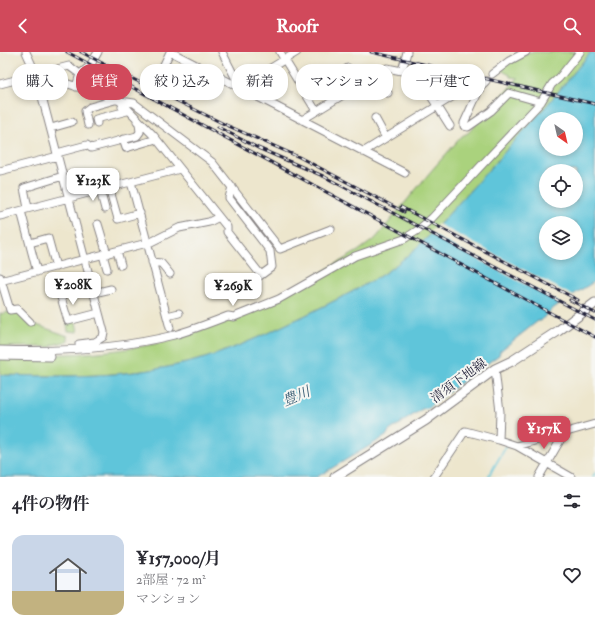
<!DOCTYPE html>
<html lang="ja">
<head>
<meta charset="utf-8">
<style>
	body { margin:0; font-family:"IM FELL Double Pica","Noto Serif JP",serif; background:#f2f2f3; color:#2b2b33; height:100vh; display:flex; flex-direction:column; font-size:15px; white-space:nowrap }
	* { box-sizing:border-box; margin:0 }
	p { font-size:13px; color:#7c7c81 }
	.icon { flex:none; width:22px; height:22px; fill:none; stroke:currentColor; stroke-width:2; stroke-linecap:round; stroke-linejoin:round }
	.map { position:relative; height:425px; overflow:hidden }
	.details { display:flex; flex-direction:column; background:#fff; flex:1 }
	.details>* { flex:none }
	.banner { position:absolute; left:12px; top:12px; width:571px; height:36px; display:flex; gap:8px }
	.needle { width:26px; rotate:146deg }
	.tools { position:absolute; left:539px; top:60px; display:grid; gap:8px }
	.tools a { display:grid; place-items:center; width:44px; height:44px; border-radius:50%; background:#fff; box-shadow:0 2px 6px #0003; font-size:20px }
	.price { position:absolute; translate:-50% -34px; padding:0 9px; border-radius:8px; background:#fff; color:#222; font-size:13px; line-height:26px; filter:drop-shadow(0 1px 2px #0008) }
	.price::after { content:''; position:absolute; left:50%; top:24px; width:12px; height:9px; margin-left:-6px; background:inherit; clip-path:polygon(0 0,100% 0,50% 100%) }
	.price.selected { background:#d1495b; color:#fff }
	ul { padding:0; list-style:none }
	li { display:flex; align-items:center; gap:12px; height:100px; padding:0 12px }
	li span { display:grid; place-items:center; flex:none; width:112px; height:80px; border-radius:12px; color:#555 }
	li>.icon { margin-inline-start:auto }
	span .icon { width:48px; height:48px; fill:#fffc; stroke-width:1 }
	li b { font-size:17px }
	h2 { display:flex; justify-content:space-between; align-items:center; height:48px; padding:0 12px; font-size:17px }
	.chip { padding:0 14px; border-radius:16px; background:#fff; box-shadow:0 2px 6px #0003; font-size:14px; line-height:36px }
	.chip.selected { background:#d1495b; color:#fff }
	header { display:flex; justify-content:space-between; align-items:center; height:52px; padding:0 12px; background:#d1495b; color:#fff; font-size:18px; font-weight:700 }
	.map>svg:first-child { display:block }
	.green { fill:#aad27d; stroke:#667a5c }
	.water { fill:#5ec5da; stroke:#40748a; fill-rule:evenodd }
	.pier { fill:#ede6cd }
	.lines { fill:none; stroke-linecap:round; stroke-linejoin:round }
	.stream { stroke:#5ec5da; stroke-width:1.5 }
	.minor-casing { stroke:#888484; stroke-width:9 }
	.major-casing { stroke:#888484; stroke-width:11 }
	.minor { stroke:#fff; stroke-width:7 }
	.major { stroke:#fff; stroke-width:9 }
	.rail-casing { stroke:#22223b; stroke-width:3 }
	.rail { stroke:#f6f6f2; stroke-width:1.5; stroke-dasharray:4.5; stroke-linecap:butt }
	.labels { text-anchor:middle; stroke-width:4; stroke-linejoin:round; paint-order:stroke }
	.street-label { font-size:13px; fill:#22223b; stroke:#f6f6f2 }
	.water-label { font-size:14px; font-style:italic; fill:#375b73; stroke:#f6f6f2 }
</style>
</head>
<body>
<header><svg class="icon" aria-label="back" viewBox="0 0 24 24"><path d="M15 5l-7 7 7 7"/></svg>Roofr<svg class="icon" aria-label="search" viewBox="0 0 24 24"><circle cx="10" cy="10" r="6"/><path d="M15 15l6 6"/></svg></header>
<div class="map">
<svg width="595" height="425" viewBox="0 0 595 425">
	<rect width="100%" height="100%" fill="#f6f6f2"/>
	<filter id="ink" filterUnits="userSpaceOnUse"><feTurbulence type="fractalNoise" baseFrequency=".025" numOctaves="2"/><feDisplacementMap in="SourceGraphic" scale="8" xChannelSelector="R" yChannelSelector="G"/><feConvolveMatrix kernelMatrix="1 2 1 2 8 2 1 2 1" color-interpolation-filters="sRGB"/></filter>
	<filter id="wash" filterUnits="userSpaceOnUse"><feTurbulence type="fractalNoise" baseFrequency=".012" numOctaves="4" result="noise"/><feDisplacementMap in="SourceGraphic" scale="16" xChannelSelector="R" yChannelSelector="G"/><feGaussianBlur stdDeviation="0.9" result="paint"/><feColorMatrix in="noise" values="0 0 0 0 0 0 0 0 0 0 0 0 0 0 0 0 0 1.4 0 .05"/><feComposite in="paint" operator="in"/></filter>
	<g filter="url(#wash)">
		<rect width="100%" height="100%" fill="#ede6cd"/>
		<!-- green -->
		<path class="green" d="M529,0h62l-43,52 -119,132c-15,14 -31,29 -49,40 -23,14 -48,26 -72,38 -34,16 -68,33 -103,44 -67,20 -137,19 -205,17v-21c61,2 124,0 183,-17 12,-3 41,-19 51,-16l48,-22 -1,-3 77,-45 18,-13 55,-67 31,-35 6,-3 50,-55 -8,-1v-2l-11,-6z
			M17,258l14,13 37,13v5l-16,4v2h-52v-33z
			M76,270l2,10 -10,-1 -1,-7z"/>
		<!-- water -->
		<path class="water" d="M591,0h4v229c-16,11 -44,25 -54,40h-3l-38,30 -1,4 -72,53 -5,1 -33,22 -3,5 -69,41h-317v-102c68,2 138,3 205,-17 35,-11 69,-28 103,-44 24,-12 49,-24 72,-38 18,-11 34,-26 49,-40l119,-132zM546,67h30v30h-30zM546,119h30v30h-30zM546,171h30v30h-30z"/>
		<!-- pier -->
		<path class="pier" d="M438,172l137,73 -12,8 -134,-72z"/>
		<g class="lines">
			<!-- stream -->
			<path class="stream" d="M488,425l19,-32
				M593,425l2,-4"/>
		</g>
	</g>
	<g filter="url(#ink)">
		<g class="lines">
			<defs>
				<path id="minor" d="M26,0l10,22 68,258 -1,5 -8,5 -16,2
					M171,0l234,121
					M222,0l18,35 57,-35
					M280,0l36,59
					M348,16l-7,5 10,17
					M402,19l5,-19
					M160,21l10,-21
					M38,22l31,-8 11,8
					M376,22l12,19
					M492,22l17,-13 17,-9
					M0,32l38,-10 82,27 34,35 73,91v5l34,43 11,-8 -2,-16 -41,-53 3,-11
					M76,35l4,-13 10,-8 8,-14
					M120,49l14,2 78,59 68,87 51,-20
					M541,50l11,-18 7,-6 21,-26
					M375,66l11,20
					M302,68l85,-52 30,6 33,52
					M97,71l-1,-4 31,-8 -5,-4
					M88,73l-3,-14 5,-4 25,-7
					M51,76l21,-6
					M123,87l3,9 27,-8
					M363,100l102,-63 3,-1 13,-2
					M57,101l30,-8 4,3 46,-12 3,-4 -1,-9 -2,-2
					M0,119l58,-15
					M131,130l39,146
					M109,135l9,32 22,-6
					M100,138l5,19
					M28,156l-4,-20 39,-12
					M21,159l16,61
					M0,164l180,-47
					M98,172l9,30
					M30,191l18,-5 8,29
					M117,199l4,14
					M103,203l4,14
					M152,210l9,1 9,11
					M0,225l10,33 7,-1 13,13
					M0,229l151,-39 28,-14 30,-6 10,-5
					M92,235l-32,7 8,27 31,-8
					M94,241l17,-4
					M236,242l25,-19
					M167,264l12,-3
					M0,298c57,2 118,-1 174,-15 18,-5 36,-12 54,-19l6,1 45,-18 76,-43 49,-17 14,-9 14,-12 109,-116 -32,-9 -18,18 -23,16 -4,-1v-3l17,-37 5,-5
					M0,304l51,1
					M495,317l5,43 -1,28
					M517,394l78,-22
					M434,425l31,-46 34,9 18,6 54,31
					M539,425l26,-45"/>
				<path id="major" d="M335,425l91,-57 69,-51 17,-8 46,-30 37,-28"/>
			</defs>
			<!-- minor casing -->
			<use href="#minor" class="minor-casing"/>
			<!-- major casing -->
			<use href="#major" class="major-casing"/>
			<!-- minor -->
			<use href="#minor" class="minor"/>
			<!-- major -->
			<use href="#major" class="major"/>
			<defs>
				<path id="rail" d="M67,0l528,285
					M81,0l50,26 93,46 75,33 105,55
					M371,0l224,52
					M218,75l40,21 65,28 272,144
					M401,155l177,93
					M570,248l25,13"/>
			</defs>
			<!-- rail casing -->
			<use href="#rail" class="rail-casing"/>
			<!-- rail -->
			<use href="#rail" class="rail"/>
		</g>
	</g>
	<g class="labels">
		<!-- street labels -->
		<g class="street-label">
			<text transform="translate(458 328) rotate(-36)" y="5">清須下地線</text>
		</g>
		<!-- water labels -->
		<g class="water-label">
			<text transform="translate(296 344) rotate(-23)" y="5">豊川</text>
		</g>
	</g>
</svg>
<div class="tools">
<a><svg class="needle" viewBox="-14 -14 28 28"><path d="M0-13l5 13h-10z" fill="#e53935"/><path d="M0 13l5-13h-10z" fill="#7c7c81"/></svg></a>
<a><svg class="icon" aria-label="locate" viewBox="0 0 24 24"><circle cx="12" cy="12" r="6"/><path d="M12 2v4M12 18v4M2 12h4M18 12h4"/></svg></a>
<a><svg class="icon" aria-label="layers" viewBox="0 0 24 24"><path d="M12 4l9 5-9 5-9-5zM3 14l9 5 9-5"/></svg></a>
</div>
<b class="price" style="left:93px;top:150px">¥123K</b>
<b class="price" style="left:73px;top:254px">¥208K</b>
<b class="price" style="left:233px;top:255px">¥269K</b>
<b class="price selected" style="left:544px;top:398px">¥157K</b>
<div class="banner">
<a class="chip">購入</a>
<a class="chip selected">賃貸</a>
<a class="chip">絞り込み</a>
<a class="chip">新着</a>
<a class="chip">マンション</a>
<a class="chip">一戸建て</a>
</div>
</div>
<section class="details">
<h2>4件の物件<svg class="icon" aria-label="filters" viewBox="0 0 24 24"><path d="M4 7h16M4 17h16"/><circle cx="9" cy="7" r="2"/><circle cx="15" cy="17" r="2"/></svg></h2>
<ul>
<li><span style="background:linear-gradient(#c9d6e8 70%,#c2b280 0)"><svg class="icon" aria-label="home" viewBox="0 0 24 24"><path d="M3 11l9-7 9 7M6 9v11h12V9"/></svg></span><div><b>¥157,000/月</b><p>2部屋 · 72 m²</p><p>マンション</p></div><svg class="icon" aria-label="heart" viewBox="0 0 24 24"><path d="M12 20l-8-8c-3-5 5-10 8-4 3-6 11-1 8 4z"/></svg></li>
</ul>
</section>
</body>
</html>
